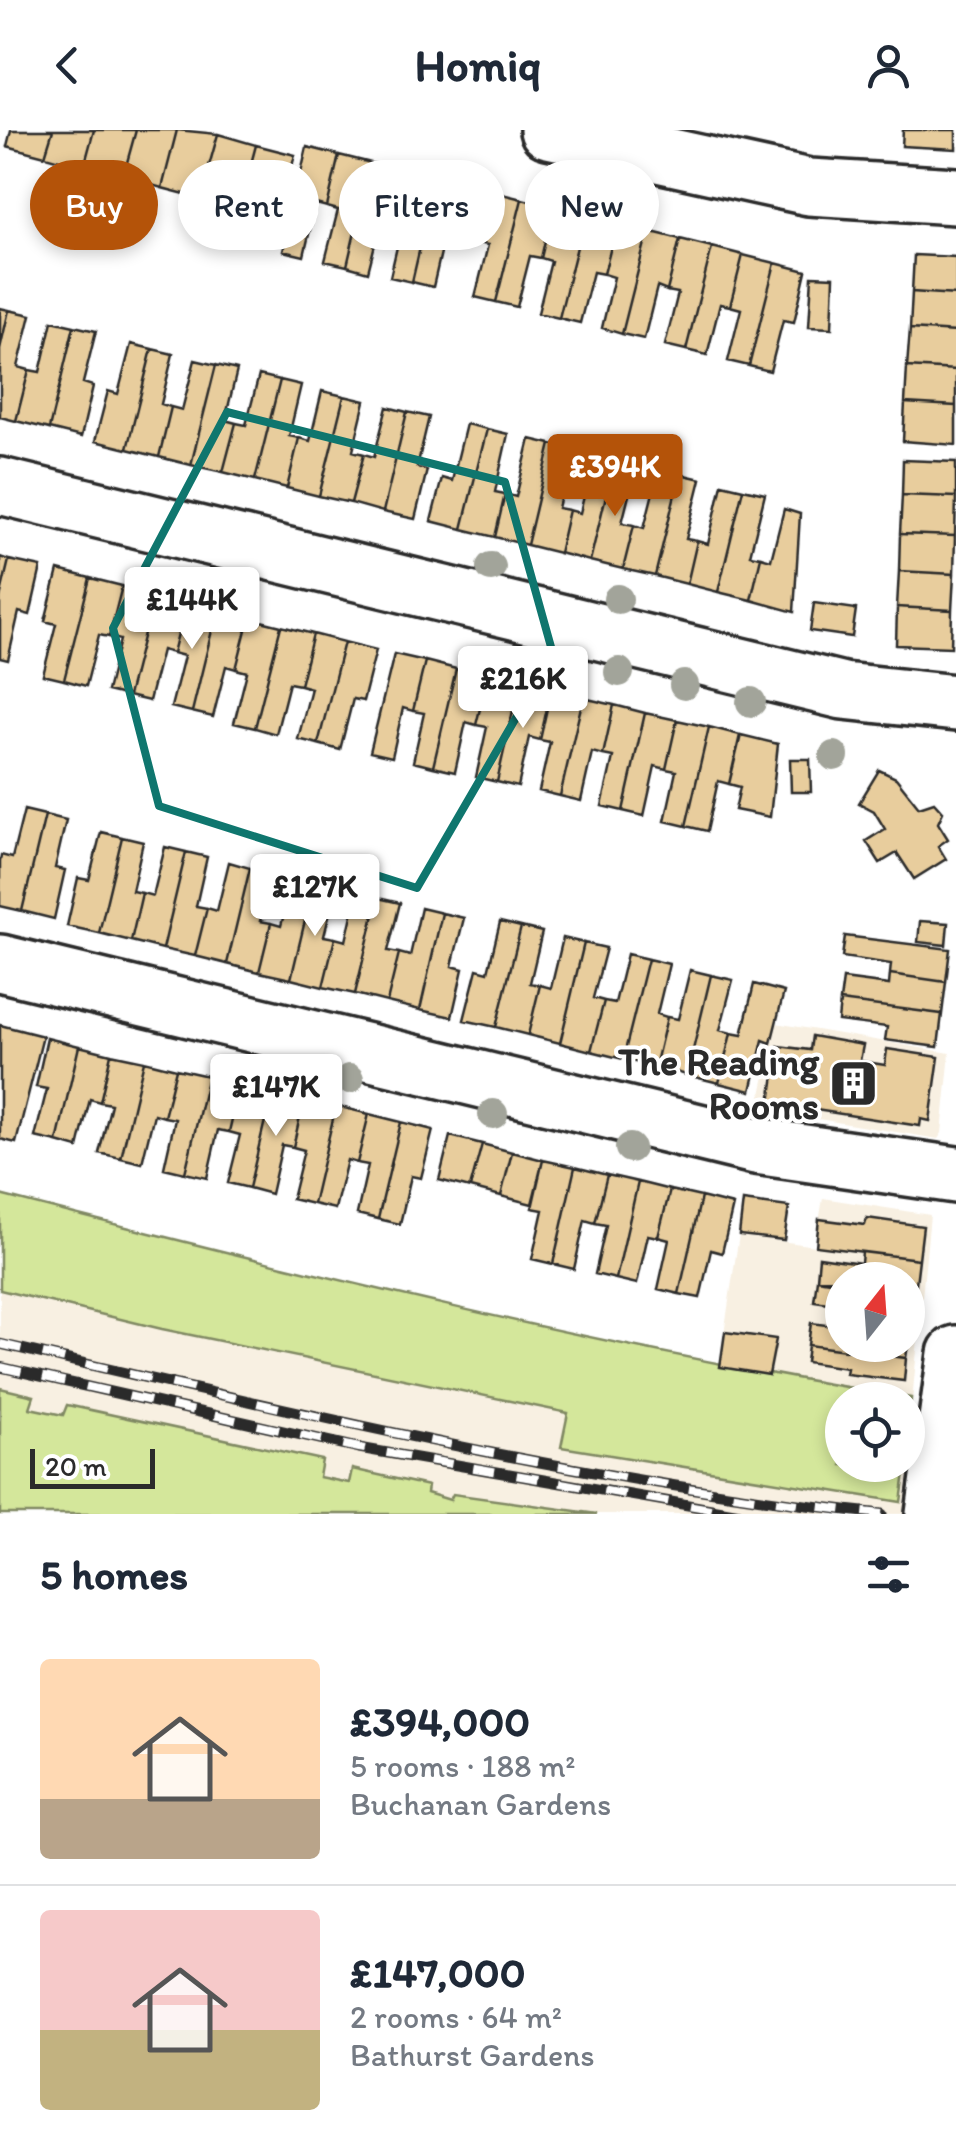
<!DOCTYPE html>
<html lang="en">
<head>
<meta charset="utf-8">
<style>
	body { margin:0; font-family:Itim,sans-serif; background:#f2f2f3; color:#1f2937; height:100vh; display:flex; flex-direction:column; font-size:38px; white-space:nowrap }
	* { box-sizing:border-box; margin:0 }
	p { font-size:32px; color:#747a83 }
	.icon { flex:none; width:55px; height:55px; fill:none; stroke:currentColor; stroke-width:2; stroke-linecap:round; stroke-linejoin:round }
	.map { position:relative; height:1384px; overflow:hidden }
	.sheet { display:flex; flex-direction:column; background:#fff; flex:1 }
	.sheet>* { flex:none }
	.top-card { position:absolute; left:30px; top:30px; width:898px; height:90px; display:flex; gap:20px }
	.needle { width:65px; rotate:17deg }
	.fabs { position:absolute; left:825px; top:1132px; display:grid; gap:20px }
	.fabs a { display:grid; place-items:center; width:100px; height:100px; border-radius:50%; background:#fff; box-shadow:0 5px 15px #0003; font-size:50px }
	.scale { position:absolute; left:30px; bottom:25px; width:125px; box-sizing:border-box; padding-left:10px; border:5px solid #2b2b2b; border-top:0; font-size:28px; line-height:35px; white-space:nowrap; color:#2b2b2b; -webkit-text-stroke:8px #fff; paint-order:stroke }
	.price { position:absolute; translate:-50% -85px; padding:0 22px; border-radius:10px; background:#fff; color:#222; font-size:32px; line-height:65px; filter:drop-shadow(0 2px 5px #0008) }
	.price::after { content:''; position:absolute; left:50%; top:60px; width:30px; height:22px; margin-left:-15px; background:inherit; clip-path:polygon(0 0,100% 0,50% 100%) }
	.price.current { background:#b45309; color:#fff }
	ul { padding:0; list-style:none }
	li { display:flex; align-items:center; gap:30px; height:250px; padding:0 40px }
	li+li { border-top:2px solid #e0e1e3 }
	li span { display:grid; place-items:center; flex:none; width:280px; height:200px; border-radius:10px; color:#555 }
	li>.icon { margin-inline-start:auto }
	span .icon { width:120px; height:120px; fill:#fffc; stroke-width:1 }
	li b { font-size:42px }
	h2 { display:flex; justify-content:space-between; align-items:center; height:120px; padding:0 40px; font-size:42px }
	.pill { padding:0 35px; border-radius:45px; background:#fff; box-shadow:0 5px 15px #0003; font-size:35px; line-height:90px }
	.pill.current { background:#b45309; color:#fff }
	header { display:flex; justify-content:space-between; align-items:center; height:130px; padding:0 40px; background:#fff; font-size:45px; font-weight:700 }
	.map>svg:first-child { display:block }
	.built { fill:#f8f0e2; fill-rule:evenodd }
	.green { fill:#d4e79b; stroke:#808963; stroke-width:2.5 }
	.building { fill:#e8cd9d; stroke:#2b2b2b; stroke-width:2.5 }
	.lines { fill:none; stroke-linecap:round; stroke-linejoin:round }
	.minor-casing { stroke:#2b2b2b; stroke-width:62 }
	.minor { stroke:#fff; stroke-width:55 }
	.rail-casing { stroke:#2b2b2b; stroke-width:11 }
	.rail { stroke:#fff; stroke-width:8; stroke-dasharray:22; stroke-linecap:butt }
	.tree { fill:#a2a49a }
	.marked { fill:none; stroke:#0f766e; stroke-width:8; stroke-linejoin:round }
	.labels { text-anchor:middle; stroke-width:8; stroke-linejoin:round; paint-order:stroke }
	.poi-label { font-size:38px; font-weight:bold; fill:#2b2b2b; stroke:#fff; text-anchor:end }
</style>
</head>
<body>
<header><svg class="icon" aria-label="back" viewBox="0 0 24 24"><path d="M15 5l-7 7 7 7"/></svg>Homiq<svg class="icon" aria-label="person" viewBox="0 0 24 24"><circle cx="12" cy="8" r="4"/><path d="M4 21q1-7 8-7t8 7"/></svg></header>
<div class="map">
<svg width="956" height="1384" viewBox="0 0 956 1384">
	<rect width="100%" height="100%" fill="#fff"/>
	<filter id="ink" filterUnits="userSpaceOnUse"><feTurbulence type="fractalNoise" baseFrequency=".01" numOctaves="2"/><feDisplacementMap in="SourceGraphic" scale="20" xChannelSelector="R" yChannelSelector="G"/><feConvolveMatrix kernelMatrix="1 2 1 2 8 2 1 2 1" color-interpolation-filters="sRGB"/></filter>
	<g filter="url(#ink)">
		<!-- built -->
		<path class="built" d="M776,893l174,30 -8,80 -4,6 -180,-30z
			M0,1065l440,112 279,60 20,-132 76,11 8,-48 107,17 -22,228v-43h-66v65h64v7l50,8v34h-956zM842,1150h66v65h-66z"/>
		<!-- green -->
		<path class="green" d="M0,1065c305,78 599,152 911,203l-3,45v-43h-66v65h64l-5,37 -340,-55 7,-34 -406,-84 -162,-39z
			M0,1258l34,8 -4,12 33,7 4,-10 255,55 -3,17 30,6 3,-14 76,17 -1,7 23,7 3,-6 144,20h-597z"/>
		<!-- building -->
		<path class="building" d="M11,0h42l-8,26 -38,-10z
			M53,0h41l-10,37 -39,-11z
			M94,0h42l-13,47 -39,-10z
			M136,0h41l-15,58 -39,-11z
			M177,0l41,4 -18,64 -38,-10z
			M903,0h53v19l-54,-3z
			M218,4l38,11 -17,64 -39,-11z
			M256,15l39,10 -17,64 -39,-10z
			M307,17l32,8 -12,52 -11,-3 -12,52 -21,-5z
			M339,25l32,8 -24,103 -22,-5 13,-51 -11,-3z
			M371,33l33,7 -12,52 -11,-2 -13,52 -21,-6z
			M404,40l32,8 -24,104 -22,-5 12,-52 -10,-3z
			M436,48l33,8 -13,52 -11,-3 -12,52 -21,-5z
			M490,61l32,8 -26,103 -21,-5 13,-52 -11,-2z
			M522,69l31,8 -12,51 -11,-2 -13,51 -21,-5z
			M553,77l32,8 -26,103 -21,-5 13,-52 -10,-3z
			M585,85l32,8 -13,51 -11,-2 -13,51 -21,-5z
			M617,93l31,8 -26,103 -20,-6 12,-51 -10,-3z
			M648,101l32,8 -13,52 -10,-4 -13,52 -22,-5z
			M680,109l32,8 -26,103 -21,-5 13,-52 -11,-2z
			M712,117l31,8 -13,51 -10,-2 -13,51 -21,-5z
			M743,125l32,8 -26,103 -21,-5 13,-52 -11,-3z
			M914,125l42,2v38l-44,-3z
			M775,133l31,8 -12,51 -11,-2 -13,51 -21,-5z
			M812,146l22,1 -2,51 -23,-1z
			M912,162l44,3v37l-46,-3z
			M0,178l9,2 -9,39z
			M9,180l22,5 -13,52 11,3 -13,51 -16,-4v-68z
			M52,191l22,5 -25,103 -33,-8 13,-51 11,2z
			M74,196l22,5 -13,52 10,3 -12,51 -32,-8z
			M910,199l46,3v38l-49,-3z
			M131,214l21,5 -25,100 -32,-8 13,-50 10,3z
			M152,219l21,5 -12,50 10,3 -12,50 -32,-8z
			M195,230l21,5 -25,100 -32,-8 12,-50 11,3z
			M216,235l21,5 -12,50 11,3 -13,49 -32,-7z
			M907,237l49,3v36l-51,-3z
			M259,245l21,5 -25,100 -32,-8 13,-49 10,2z
			M280,250l21,5 -12,51 10,2 -12,50 -32,-8z
			M322,261l22,5 -25,100 -32,-8 12,-50 11,3z
			M344,266l21,5 -12,50 11,3 -13,49 -32,-7z
			M905,273l51,3v39l-53,-4z
			M387,277l20,5 -24,100 -32,-9 13,-49 10,3z
			M407,282l22,5 -12,50 10,3 -12,49 -32,-7z
			M466,294l21,5 -25,100 -31,-8 11,-43 10,3z
			M487,299l21,5 -13,58 10,2 -10,43 -33,-8z
			M530,309l21,5 -24,101 -32,-8 10,-43 11,3z
			M551,314l22,5 -15,59 11,2 -10,43 -32,-8z
			M594,324l21,5 -25,102 -31,-8 10,-43 11,3z
			M615,329l22,5 -15,59 12,2 -11,44 -33,-8z
			M903,330l53,2v35l-54,-2z
			M659,339l21,5 -25,102 -32,-7 11,-44 10,3z
			M680,344l21,5 -15,60 11,2 -10,43 -32,-8z
			M722,354l21,5 -25,103 -31,-8 10,-43 11,3z
			M743,359l22,5 -15,61 11,2 -10,43 -33,-8z
			M902,365l54,2 -1,39 -55,-2z
			M784,379l16,5 -6,98 -43,-12 10,-43 10,3z
			M900,404l55,2 -1,38 -55,-3z
			M0,427l9,3 -9,38z
			M9,430l32,7 -11,48 -11,-3 -11,48 -8,-2v-60z
			M58,440l32,8 -26,102 -21,-5 13,-51 -11,-3z
			M899,441l55,3 -2,36 -55,-3z
			M90,448l32,8 -13,51 -10,-2 -13,51 -22,-6z
			M122,456l32,8 -26,102 -21,-5 13,-51 -11,-3z
			M154,464l32,8 -13,51 -11,-3 -13,51 -21,-5z
			M186,472l31,8 -25,102 -21,-5 13,-51 -11,-3z
			M814,473l42,6 -4,28 -42,-6z
			M897,477l55,3 -1,37 -55,-2z
			M217,480l32,8 -13,51 -10,-3 -13,51 -21,-5z
			M249,488l32,8 -26,102 -21,-5 13,-51 -11,-3z
			M281,496l32,8 -13,51 -11,-2 -13,51 -21,-6z
			M313,504l31,8 -26,102 -20,-5 13,-51 -11,-3z
			M344,512l32,8 -13,51 -10,-2 -13,51 -22,-6z
			M394,524l31,7 -12,50 -10,-3 -11,49 -22,-5z
			M425,531l31,8 -23,98 -20,-5 11,-49 -11,-2z
			M456,539l32,7 -12,49 -10,-3 -11,50 -22,-5z
			M488,546l31,8 -22,98 -21,-5 11,-50 -11,-2z
			M519,554l32,6 -11,50 -11,-3 -11,50 -21,-5z
			M551,560l32,8 -23,98 -21,-5 11,-49 -10,-2z
			M583,568l31,7 -11,50 -11,-3 -11,49 -21,-5z
			M614,575l31,8 -22,98 -21,-5 11,-49 -10,-2z
			M645,583l32,7 -11,49 -11,-3 -11,50 -21,-5z
			M677,590l32,7 -23,99 -21,-5 11,-50 -10,-2z
			M709,597l31,8 -11,49 -11,-3 -11,50 -21,-5z
			M741,605l37,9 -8,73 -35,-7 5,-23 -11,-3z
			M790,629h20l1,33h-20z
			M879,640l17,8 23,29 15,-5 9,10 -5,11 10,16 -10,7 8,13 -32,20 -17,-26 -17,10 -14,-22 19,-12 -11,-18 -15,-8z
			M24,680l21,5 -23,96 -22,-5v-45l1,-6 11,3z
			M45,685l21,5 -11,48 10,2 -11,49 -32,-8z
			M101,702l21,5 -23,96 -32,-7 11,-48 11,2z
			M122,707l21,5 -11,49 10,2 -11,48 -32,-8z
			M165,717l21,5 -23,97 -32,-8 11,-48 11,3z
			M186,722l21,5 -11,49 11,2 -12,48 -32,-7z
			M229,732l21,6 -23,96 -32,-8 12,-48 10,3z
			M250,738l22,5 -12,48 11,2 -12,49 -32,-8z
			M293,748l21,5 -23,96 -32,-7 12,-49 10,3z
			M314,753l22,5 -12,48 11,2 -12,49 -32,-8z
			M357,763l21,5 -23,96 -32,-7 12,-49 11,3z
			M378,768l22,5 -12,48 11,2 -12,49 -32,-8z
			M421,778l21,5 -22,97 -33,-8 12,-49 11,3z
			M442,783l22,5 -12,48 11,3 -11,48 -32,-7z
			M920,791l28,2 -2,22 -28,-3z
			M500,792l21,5 -25,100 -32,-7 13,-51 11,3z
			M521,797l21,5 -12,51 10,2 -12,50 -32,-8z
			M845,806l105,13 -4,33 -56,-8 1,-10 -49,-7z
			M563,808l21,5 -24,100 -32,-8 12,-50 11,3z
			M584,813l22,5 -13,50 11,3 -13,50 -31,-8z
			M627,824l21,5 -25,100 -32,-8 13,-50 11,2z
			M648,829l21,5 -12,50 10,3 -12,50 -32,-8z
			M690,840l21,5 -24,100 -32,-8 12,-50 11,2z
			M890,844l56,8 -4,32 -102,-13 3,-22 46,6z
			M711,845l22,5 -13,50 11,3 -12,50 -32,-8z
			M754,854l30,8 -13,51 -8,-3 -12,51 -32,-8 12,-50 11,2z
			M840,871l102,13 -4,33 -53,-7 2,-13 -49,-6z
			M0,895l43,11 -27,107 -16,-4z
			M812,906l51,9 -3,16 25,4 2,-16 52,8 -9,64 -9,-2 -1,7 -150,-23 8,-57 32,4z
			M47,908l32,8 -22,96 -22,-5 12,-48 -11,-2z
			M79,916l32,8 -11,48 -10,-3 -12,49 -21,-6z
			M111,924l33,7 -23,97 -22,-5 12,-49 -11,-2z
			M144,931l32,8 -12,48 -10,-3 -12,49 -21,-5z
			M176,939l32,7 -23,97 -21,-5 11,-49 -11,-2z
			M208,946l32,8 -11,48 -11,-2 -11,48 -22,-5z
			M240,954l32,7 -23,97 -21,-5 12,-48 -11,-3z
			M272,961l32,8 -11,48 -11,-2 -11,49 -22,-6z
			M304,969l32,7 -23,98 -21,-5 12,-49 -11,-3z
			M336,976l33,8 -12,49 -10,-3 -12,49 -22,-5z
			M369,984l32,8 -23,97 -21,-5 11,-49 -11,-2z
			M401,992l32,8 -12,48 -10,-2 -11,48 -22,-5z
			M450,1006l32,8 -12,44 -31,-8z
			M482,1014l30,8 -11,44 -31,-8z
			M512,1022l31,8 -11,44 -31,-8z
			M543,1030l32,7 -22,97 -21,-5 11,-49 -11,-2z
			M575,1037l32,8 -12,48 -10,-3 -11,49 -21,-5z
			M607,1045l31,7 -22,97 -21,-5 11,-49 -11,-2z
			M638,1052l32,8 -12,47 -10,-2 -11,49 -21,-5z
			M670,1060l31,7 -22,97 -21,-5 11,-49 -11,-3z
			M701,1067l32,8 -11,48 -11,-3 -11,48 -21,-4z
			M743,1071l46,6 -5,33 -45,-5z
			M867,1088l56,8 -4,33 -103,-13 3,-27 46,6z
			M862,1122l57,7 -4,33 -7,-1v-11l-91,-1 2,-22 42,6z
			M817,1149l25,4v22l-28,-4z
			M908,1161l7,1 -4,33 -3,-1z
			M811,1193l31,4v18h66l3,-20 -5,33 -98,-13z
			M725,1202l51,7 -7,36 -49,-8z
			M808,1215l98,13 -2,23 -58,-7 1,-6 -41,-6z"/>
		<g class="lines">
			<defs>
				<path id="minor" d="M548,0l261,57 147,9
					M0,356l843,205 113,12
					M0,833l756,183 200,29
					M934,1384l22,-160"/>
			</defs>
			<!-- minor casing -->
			<use href="#minor" class="minor-casing"/>
			<!-- minor -->
			<use href="#minor" class="minor"/>
			<defs>
				<path id="rail" d="M0,1214c291,67 584,138 882,170
					M0,1237l359,81 381,66"/>
			</defs>
			<!-- rail casing -->
			<use href="#rail" class="rail-casing"/>
			<!-- rail -->
			<use href="#rail" class="rail"/>
		</g>
		<!-- trees -->
		<g class="tree">
			<circle cx="491" cy="437" r="15"/>
			<circle cx="618" cy="469" r="15"/>
			<circle cx="619" cy="542" r="15"/>
			<circle cx="684" cy="555" r="15"/>
			<circle cx="751" cy="572" r="15"/>
			<circle cx="834" cy="626" r="15"/>
			<circle cx="349" cy="949" r="15"/>
			<circle cx="493" cy="984" r="15"/>
			<circle cx="630" cy="1018" r="15"/>
		</g>
	</g>
	<!-- marked area -->
	<path class="marked" d="M227,282l278,70 48,172 -136,234 -258,-82 -46,-178z"/>
	<!-- icons -->
	<defs>
		<symbol id="building-square" viewBox="-11 -11 22 22"><rect x="-9" y="-9" width="18" height="18" rx="4" fill="#2b2b2b" stroke="#fff"/><path d="M-4-6H4V6H1V3H-1V6H-4ZM-2.5-4.3h1.7v1.8h-1.7ZM.8-4.3h1.7v1.8H.8ZM-2.5-1h1.7V.8h-1.7ZM.8-1h1.7V.8H.8Z" fill="#fff"/></symbol>
	</defs>
	<g fill-rule="evenodd">
		<use href="#building-square" x="826" y="926" width="55" height="55"/>
	</g>
	<g class="labels">
		<!-- poi labels -->
		<g class="poi-label">
			<text x="819" y="945">The Reading<tspan x="819" dy="44">Rooms</tspan></text>
		</g>
	</g>
</svg>
<div class="fabs">
<a><svg class="needle" viewBox="-14 -14 28 28"><path d="M0-13l5 13h-10z" fill="#e53935"/><path d="M0 13l5-13h-10z" fill="#747a83"/></svg></a>
<a><svg class="icon" aria-label="locate" viewBox="0 0 24 24"><circle cx="12" cy="12" r="6"/><path d="M12 2v4M12 18v4M2 12h4M18 12h4"/></svg></a>
</div>
<div class="scale">20 m</div>
<b class="price current" style="left:615px;top:389px">£394K</b>
<b class="price" style="left:192px;top:522px">£144K</b>
<b class="price" style="left:523px;top:601px">£216K</b>
<b class="price" style="left:315px;top:809px">£127K</b>
<b class="price" style="left:276px;top:1009px">£147K</b>
<div class="top-card">
<a class="pill current">Buy</a>
<a class="pill">Rent</a>
<a class="pill">Filters</a>
<a class="pill">New</a>
</div>
</div>
<section class="sheet">
<h2>5 homes<svg class="icon" aria-label="filters" viewBox="0 0 24 24"><path d="M4 7h16M4 17h16"/><circle cx="9" cy="7" r="2"/><circle cx="15" cy="17" r="2"/></svg></h2>
<ul>
<li><span style="background:linear-gradient(#ffd9b3 70%,#b9a48a 0)"><svg class="icon" aria-label="home" viewBox="0 0 24 24"><path d="M3 11l9-7 9 7M6 9v11h12V9"/></svg></span><div><b>£394,000</b><p>5 rooms · 188 m²</p><p>Buchanan Gardens</p></div></li>
<li><span style="background:linear-gradient(#f6c9c9 60%,#c2b280 0)"><svg class="icon" aria-label="home" viewBox="0 0 24 24"><path d="M3 11l9-7 9 7M6 9v11h12V9"/></svg></span><div><b>£147,000</b><p>2 rooms · 64 m²</p><p>Bathurst Gardens</p></div></li>
</ul>
</section>
</body>
</html>
